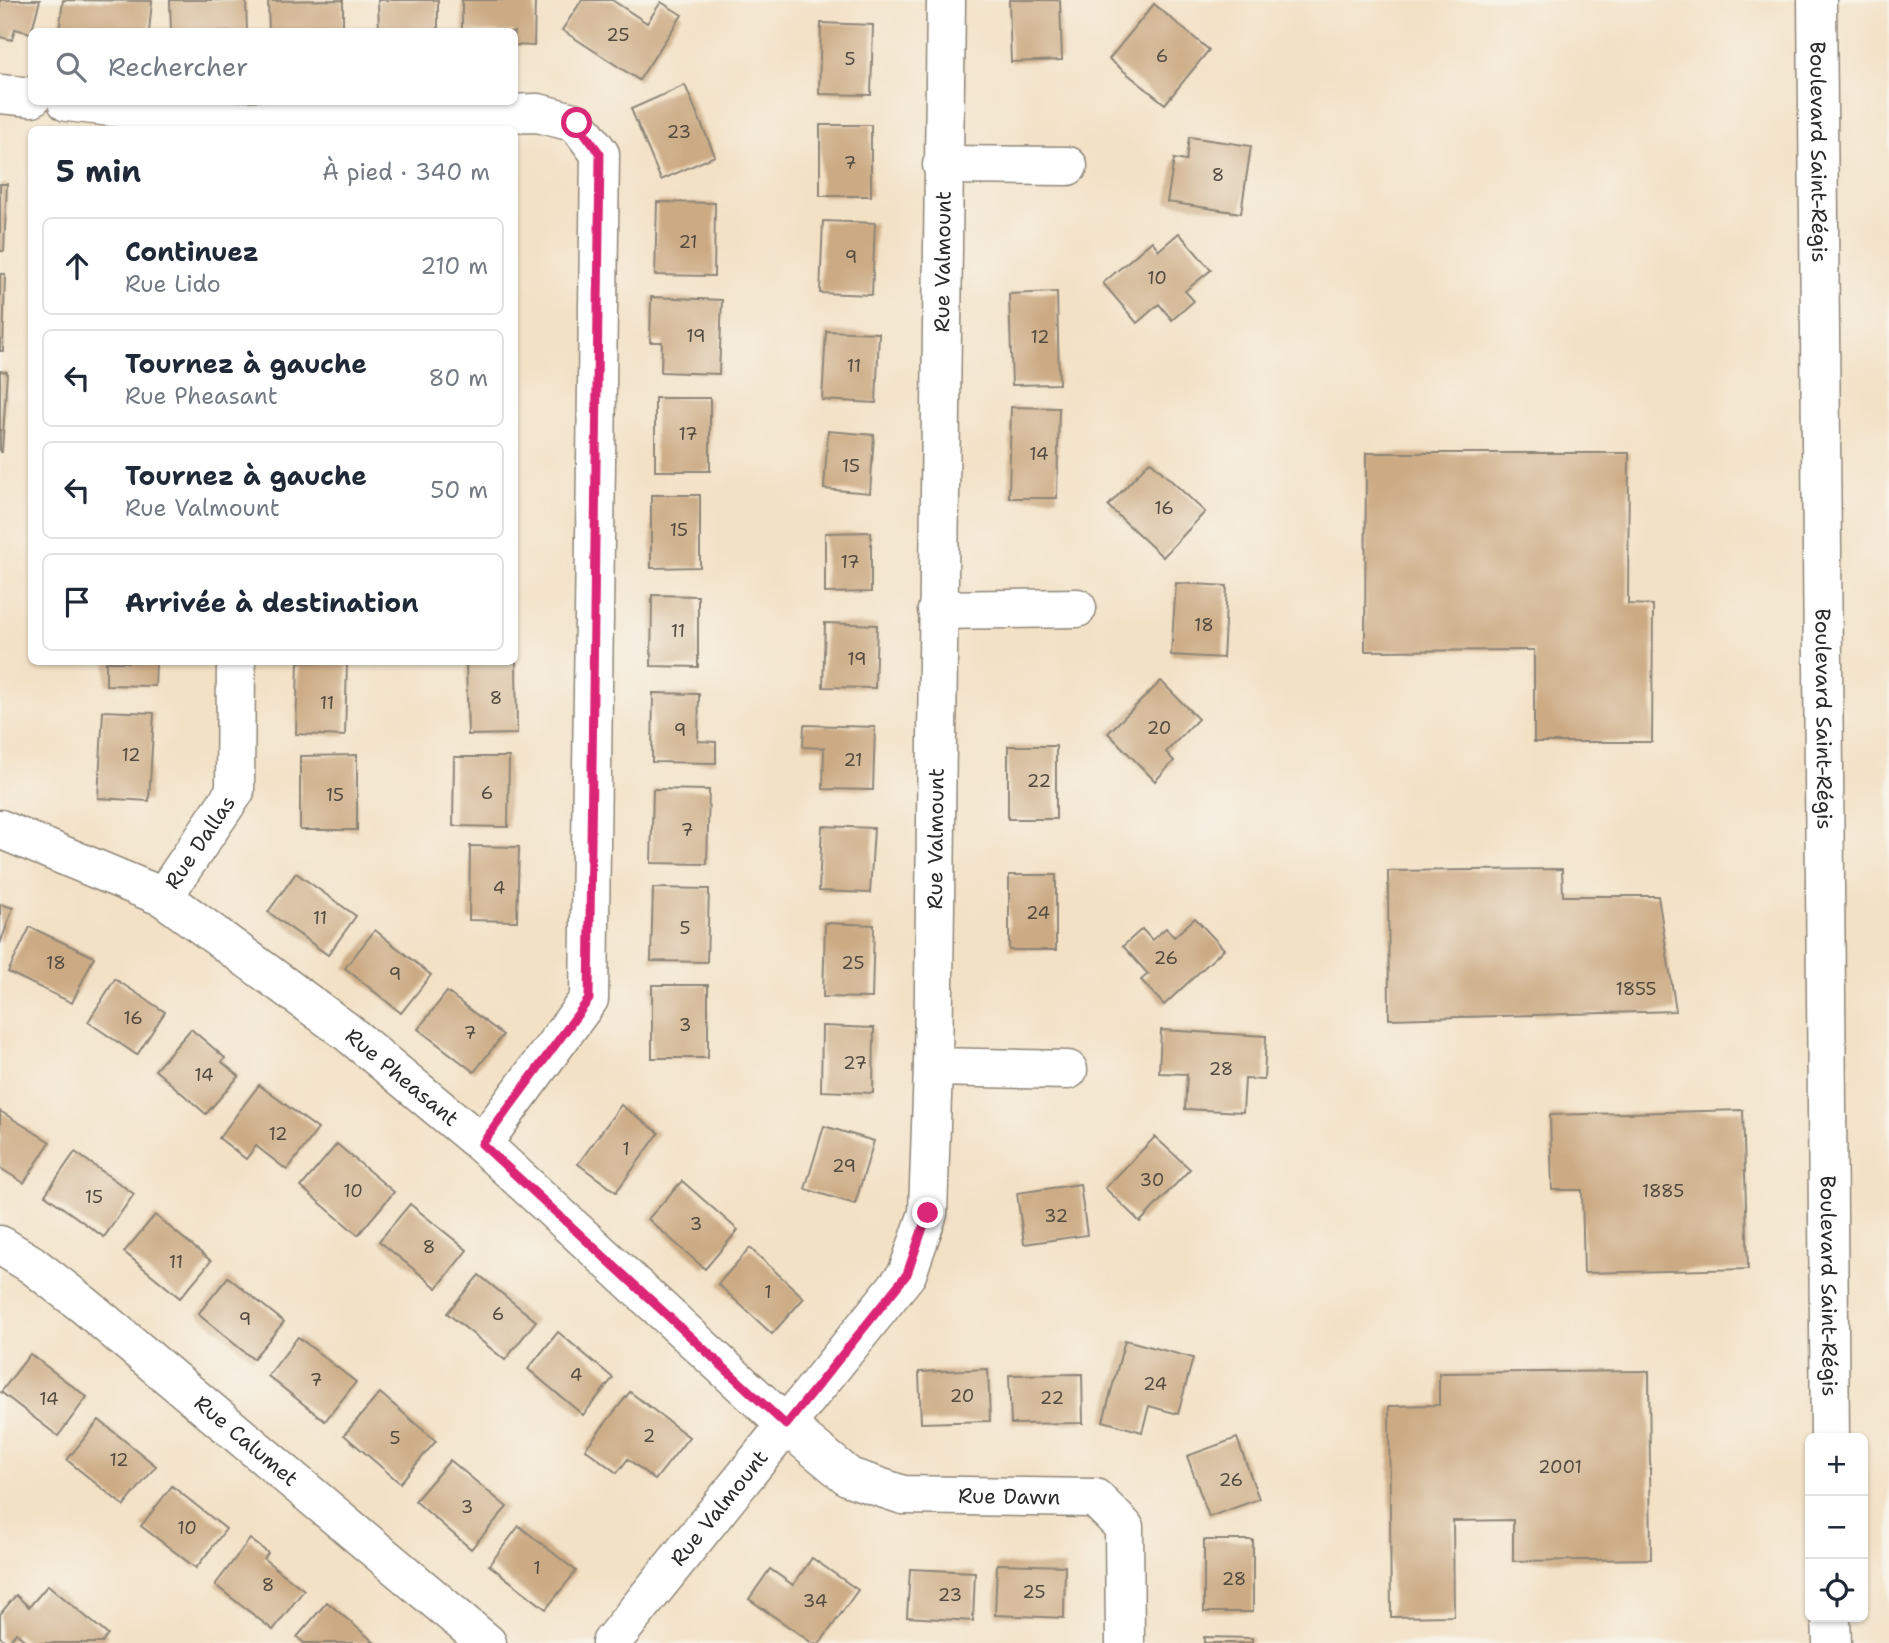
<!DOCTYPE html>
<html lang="fr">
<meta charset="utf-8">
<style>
body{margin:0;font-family:"Shantell Sans",sans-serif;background:#f6f6f7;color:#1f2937}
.controls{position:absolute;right:21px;bottom:21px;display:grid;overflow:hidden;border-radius:10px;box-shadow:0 2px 5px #0004}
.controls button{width:63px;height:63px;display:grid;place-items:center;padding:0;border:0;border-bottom:2px solid #e0e1e3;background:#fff;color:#1f2937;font:35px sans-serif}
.stop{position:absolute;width:21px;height:21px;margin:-16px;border:5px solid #db2777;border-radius:50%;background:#fff}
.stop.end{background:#db2777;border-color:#fff;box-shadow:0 2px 7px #0008}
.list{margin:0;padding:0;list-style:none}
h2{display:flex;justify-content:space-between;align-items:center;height:91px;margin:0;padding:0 28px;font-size:30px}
h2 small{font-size:23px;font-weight:400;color:#747a83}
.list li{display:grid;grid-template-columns:46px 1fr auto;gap:21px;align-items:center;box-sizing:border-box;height:98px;margin:0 14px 14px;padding:0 14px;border:2px solid #e0e1e3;border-radius:10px}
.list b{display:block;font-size:26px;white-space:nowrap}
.list p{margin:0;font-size:23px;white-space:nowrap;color:#747a83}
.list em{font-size:23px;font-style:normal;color:#747a83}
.icon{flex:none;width:38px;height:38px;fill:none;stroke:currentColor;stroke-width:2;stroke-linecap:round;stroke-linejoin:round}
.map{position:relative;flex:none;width:1889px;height:1643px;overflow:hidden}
.search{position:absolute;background:#fff;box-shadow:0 2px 5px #0004;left:28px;top:28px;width:490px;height:77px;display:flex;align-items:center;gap:18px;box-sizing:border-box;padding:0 24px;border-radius:10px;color:#747a83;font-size:26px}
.panel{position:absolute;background:#fff;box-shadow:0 2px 5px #0004;left:28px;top:126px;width:490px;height:539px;border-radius:10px}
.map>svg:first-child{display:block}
.building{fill:#ccab84}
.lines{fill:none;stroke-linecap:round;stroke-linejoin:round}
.street-casing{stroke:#8f8678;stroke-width:41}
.street{stroke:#fff;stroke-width:38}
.route{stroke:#db2777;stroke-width:9}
.labels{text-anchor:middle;stroke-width:5;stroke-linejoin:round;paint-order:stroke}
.number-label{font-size:18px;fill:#534b41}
.street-label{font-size:21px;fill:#2b2b2b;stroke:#f7f3e8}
</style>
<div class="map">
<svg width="1889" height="1643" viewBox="0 0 1889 1643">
<rect width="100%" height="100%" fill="#f7f3e8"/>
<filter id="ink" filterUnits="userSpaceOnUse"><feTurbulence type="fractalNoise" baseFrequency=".0143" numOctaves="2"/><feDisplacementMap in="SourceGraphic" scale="14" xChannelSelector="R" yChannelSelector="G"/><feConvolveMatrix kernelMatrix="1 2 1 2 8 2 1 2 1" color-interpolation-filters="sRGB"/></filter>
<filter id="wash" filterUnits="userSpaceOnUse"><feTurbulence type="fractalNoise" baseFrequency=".00686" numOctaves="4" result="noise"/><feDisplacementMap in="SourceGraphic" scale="28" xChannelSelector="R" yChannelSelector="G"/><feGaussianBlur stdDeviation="1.57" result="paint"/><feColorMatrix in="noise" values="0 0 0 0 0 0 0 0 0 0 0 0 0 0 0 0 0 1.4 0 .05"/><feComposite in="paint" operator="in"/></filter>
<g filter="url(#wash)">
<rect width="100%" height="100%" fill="#f3e1c6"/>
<g id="blocks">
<g class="building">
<polygon points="0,0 40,0 31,33 15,29 12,40 0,37"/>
<polygon points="63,0 152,1 149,32 59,32"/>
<polygon points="170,0 246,0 247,32 171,32"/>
<polygon points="343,0 343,32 269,32 268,1"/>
<polygon points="378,0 438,0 438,32 379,32"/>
<polygon points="462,0 535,0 534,46 514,45 514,32 462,32"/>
<polygon points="582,0 612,0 647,23 661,2 682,15 639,80 562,30"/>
<polygon points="1009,0 1060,0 1062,60 1011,62"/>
<polygon points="1154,4 1209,50 1165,104 1109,59"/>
<polygon points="821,23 873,25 871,95 819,94"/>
<polygon points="685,85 715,156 661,180 631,109"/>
<rect x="820" y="125" width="51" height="71"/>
<polygon points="1189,137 1251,146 1241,213 1167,202 1174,159 1186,161"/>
<polygon points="0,184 7,184 4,251 0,251"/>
<polygon points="657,202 715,203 714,276 655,275"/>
<polygon points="823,221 875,223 872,295 820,293"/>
<polygon points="1179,233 1211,270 1185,291 1194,301 1172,320 1159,304 1137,323 1103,283 1152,241 1159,250"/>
<polygon points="0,274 5,274 3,351 0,351"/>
<polygon points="1057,292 1059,384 1012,385 1009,294"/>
<polygon points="651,297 722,300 719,374 661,372 662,342 650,342"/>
<polygon points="826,331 879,333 876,403 822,400"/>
<polygon points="0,371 7,372 2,452 0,452"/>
<rect x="655" y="398" width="55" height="73"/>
<polygon points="1011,407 1059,408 1057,498 1009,498"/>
<polygon points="828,431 874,435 870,493 824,489"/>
<polygon points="1366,453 1629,453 1628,604 1653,605 1652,742 1534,742 1534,650 1365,651"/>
<polygon points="1150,461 1205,512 1163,557 1108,506"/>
<polygon points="651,495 700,495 700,567 651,568"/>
<polygon points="871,532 871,592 825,593 825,533"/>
<polygon points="1176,583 1227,586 1223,658 1171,655"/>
<polygon points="652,595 698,596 698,667 651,666"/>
<polygon points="825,623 877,625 875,688 823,687"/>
<polygon points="106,662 156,662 155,686 106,685"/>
<polygon points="298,662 347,663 345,736 296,734"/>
<polygon points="466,662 516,662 517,734 468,735"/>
<polygon points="1161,681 1198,719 1166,752 1174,761 1155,781 1108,733"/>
<polygon points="653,693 699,694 698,741 716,742 716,763 652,762"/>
<polygon points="103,711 154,713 149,801 98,798"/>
<polygon points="804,725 875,727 873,790 823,789 824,748 803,747"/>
<rect x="1008" y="746" width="48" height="73"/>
<polygon points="357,755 357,830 300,830 300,756"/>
<polygon points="454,757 509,757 508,827 453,826"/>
<polygon points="653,789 709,790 707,864 651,863"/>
<polygon points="822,826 874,828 870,893 819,891"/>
<polygon points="470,846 519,847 517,921 469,920"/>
<polygon points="1562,869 1563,896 1658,896 1676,1011 1389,1019 1388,871"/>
<polygon points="296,873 356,916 328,955 268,912"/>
<rect x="1009" y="875" width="47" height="75"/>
<polygon points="653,888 709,889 707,962 651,961"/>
<polygon points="0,904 13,908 0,944"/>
<polygon points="1195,918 1224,949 1164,1005 1141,980 1148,974 1123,946 1142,929 1152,940 1166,928 1174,937"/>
<polygon points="825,923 874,925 872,998 823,997"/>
<polygon points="30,927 94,957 72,1003 8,972"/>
<polygon points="375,930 431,975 401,1013 345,968"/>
<polygon points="115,979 165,1012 137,1055 88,1022"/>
<rect x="652" y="985" width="56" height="73"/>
<polygon points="447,992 503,1035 474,1072 418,1029"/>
<polygon points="822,1026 874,1028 873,1093 821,1091"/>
<polygon points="191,1029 225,1058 222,1062 239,1076 206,1114 155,1070"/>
<polygon points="1161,1030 1266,1036 1264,1080 1245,1079 1243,1112 1185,1109 1187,1074 1159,1073"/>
<polygon points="259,1085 318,1129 287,1170 256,1146 246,1159 219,1138"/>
<polygon points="621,1105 659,1133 616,1192 578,1164"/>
<polygon points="1743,1110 1748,1269 1584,1273 1582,1190 1552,1190 1550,1115"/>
<polygon points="0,1111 50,1142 24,1183 0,1168"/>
<polygon points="824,1126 874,1141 855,1204 805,1189"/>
<polygon points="1155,1137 1190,1169 1140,1222 1105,1188"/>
<polygon points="337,1144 394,1192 358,1235 301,1187"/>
<polygon points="75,1152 134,1194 104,1237 45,1195"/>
<polygon points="682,1181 738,1230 705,1269 648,1219"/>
<polygon points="1080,1184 1087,1235 1024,1244 1017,1193"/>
<polygon points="410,1204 467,1250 437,1288 379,1241"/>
<polygon points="155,1215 211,1261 180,1298 124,1252"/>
<polygon points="750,1248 804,1298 772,1334 718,1284"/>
<polygon points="479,1275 536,1321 505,1360 447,1313"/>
<polygon points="228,1277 284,1322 253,1359 198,1314"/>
<polygon points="558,1332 613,1378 583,1415 528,1369"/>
<polygon points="298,1337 356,1382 325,1421 268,1376"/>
<polygon points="1125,1340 1193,1358 1178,1414 1149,1406 1142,1432 1103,1421"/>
<polygon points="30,1354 87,1397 58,1436 1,1392"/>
<polygon points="988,1369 990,1421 921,1423 919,1372"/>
<polygon points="1649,1371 1651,1559 1513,1561 1513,1520 1453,1521 1454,1616 1391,1617 1389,1406 1439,1405 1439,1373"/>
<polygon points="1082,1374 1083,1423 1011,1424 1009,1375"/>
<polygon points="630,1392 689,1437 655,1480 628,1459 617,1473 585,1449"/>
<polygon points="380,1393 436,1441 400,1483 344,1435"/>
<polygon points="99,1420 156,1466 124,1506 67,1460"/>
<polygon points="1237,1438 1259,1499 1209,1517 1187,1456"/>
<polygon points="450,1460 507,1507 471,1549 415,1501"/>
<polygon points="172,1486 226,1529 196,1568 141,1526"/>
<polygon points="519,1526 576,1571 546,1609 489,1565"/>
<polygon points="250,1539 268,1553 264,1559 304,1590 273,1630 215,1585"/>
<rect x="1204" y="1540" width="49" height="72"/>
<polygon points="812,1558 858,1590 820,1643 812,1643 749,1599 770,1569 793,1585"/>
<polygon points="997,1564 1065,1566 1064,1618 995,1615"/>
<polygon points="910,1569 975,1572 973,1621 907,1617"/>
<polygon points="48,1585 108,1635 102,1643 28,1643 16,1633 8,1643 0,1637 0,1614 16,1595 29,1607"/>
<polygon points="327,1602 375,1643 304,1643 297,1637"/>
<polygon points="1204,1637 1252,1638 1252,1643 1204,1643"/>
</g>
</g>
</g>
<g filter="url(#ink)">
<use href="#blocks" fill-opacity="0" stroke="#8f8678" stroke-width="2"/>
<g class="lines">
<defs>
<g id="street">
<path id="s1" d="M1817 0 1830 1438"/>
<polyline points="0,94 32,97"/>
<polyline points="67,102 238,121 538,113 577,123 600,154 589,999 482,1144"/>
<polyline points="942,165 1068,166"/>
<polyline points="937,610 1077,608"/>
<path id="s2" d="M0 829 163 897 346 1031 482 1144 786 1425 849 1477 903 1495 1095 1498 1124 1527 1125 1643"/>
<path id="s3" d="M163 897 235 791 236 662"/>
<polyline points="933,1067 1068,1070"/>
<path id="s4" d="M0 1245 31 1264 84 1305 487 1643"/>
<polyline points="1831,1617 1832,1643"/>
<path id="s5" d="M611 1643 907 1274 928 1213 933 1067 946 0"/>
</g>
</defs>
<use href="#street" class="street-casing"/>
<use href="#street" class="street"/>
</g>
</g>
<g class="lines" filter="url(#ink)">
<polyline class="route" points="577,123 600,154 589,999 482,1144 786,1425 907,1274 928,1213"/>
</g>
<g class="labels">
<g class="number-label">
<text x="618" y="41">25</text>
<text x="1162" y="62">6</text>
<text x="850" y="65">5</text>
<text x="679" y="138">23</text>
<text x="850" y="169">7</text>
<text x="1218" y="181">8</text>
<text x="688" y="248">21</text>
<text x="851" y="263">9</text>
<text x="1157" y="284">10</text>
<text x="696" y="342">19</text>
<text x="1040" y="343">12</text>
<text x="854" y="372">11</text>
<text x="688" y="440">17</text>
<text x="1039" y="460">14</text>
<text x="851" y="472">15</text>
<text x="1164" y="514">16</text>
<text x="679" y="536">15</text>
<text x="850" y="568">17</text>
<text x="1204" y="631">18</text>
<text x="678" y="637">11</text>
<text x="857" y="665">19</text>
<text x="496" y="704">8</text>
<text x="327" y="709">11</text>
<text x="1159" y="734">20</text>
<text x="680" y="736">9</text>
<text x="131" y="761">12</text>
<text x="853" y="766">21</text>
<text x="1039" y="787">22</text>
<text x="487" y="799">6</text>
<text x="335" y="801">15</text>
<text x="687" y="836">7</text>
<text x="499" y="894">4</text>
<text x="1038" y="919">24</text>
<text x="320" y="924">11</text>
<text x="685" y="934">5</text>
<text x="1166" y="964">26</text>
<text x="56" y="969">18</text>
<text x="853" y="969">25</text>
<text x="395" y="980">9</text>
<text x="1636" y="995">1855</text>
<text x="133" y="1024">16</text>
<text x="685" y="1031">3</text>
<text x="470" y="1039">7</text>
<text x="855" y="1069">27</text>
<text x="1221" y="1075">28</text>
<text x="204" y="1081">14</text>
<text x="278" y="1140">12</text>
<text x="626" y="1155">1</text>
<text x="844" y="1172">29</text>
<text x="1152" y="1186">30</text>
<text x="353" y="1197">10</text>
<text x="1663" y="1197">1885</text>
<text x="94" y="1203">15</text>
<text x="1056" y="1222">32</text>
<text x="696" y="1230">3</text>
<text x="429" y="1253">8</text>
<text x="176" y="1268">11</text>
<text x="768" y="1298">1</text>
<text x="498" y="1320">6</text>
<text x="245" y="1325">9</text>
<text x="576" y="1381">4</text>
<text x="316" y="1386">7</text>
<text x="1155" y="1390">24</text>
<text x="962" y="1402">20</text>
<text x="1052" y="1404">22</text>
<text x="49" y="1405">14</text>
<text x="649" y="1442">2</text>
<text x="395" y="1444">5</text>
<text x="119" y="1466">12</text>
<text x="1560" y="1473">2001</text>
<text x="1231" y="1486">26</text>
<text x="467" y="1513">3</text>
<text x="187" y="1534">10</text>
<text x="537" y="1574">1</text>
<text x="1234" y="1585">28</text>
<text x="268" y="1591">8</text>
<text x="1034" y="1598">25</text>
<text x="950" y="1601">23</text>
<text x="815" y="1607">34</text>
</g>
<g class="street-label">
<text dy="7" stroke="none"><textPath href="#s1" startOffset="152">Boulevard Saint-Régis</textPath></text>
<text dy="7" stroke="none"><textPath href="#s5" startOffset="1489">Rue Valmount</textPath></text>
<text dy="7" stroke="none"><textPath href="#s1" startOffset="719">Boulevard Saint-Régis</textPath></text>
<text dy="7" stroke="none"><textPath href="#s5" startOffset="912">Rue Valmount</textPath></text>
<text dy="7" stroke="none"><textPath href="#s3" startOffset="66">Rue Dallas</textPath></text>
<text dy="7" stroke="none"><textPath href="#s2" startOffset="476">Rue Pheasant</textPath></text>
<text dy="7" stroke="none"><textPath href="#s1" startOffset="1286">Boulevard Saint-Régis</textPath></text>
<text dy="7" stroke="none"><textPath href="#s4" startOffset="315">Rue Calumet</textPath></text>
<text dy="7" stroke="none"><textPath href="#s2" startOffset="1239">Rue Dawn</textPath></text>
<text dy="7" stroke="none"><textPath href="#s5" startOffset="173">Rue Valmount</textPath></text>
</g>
</g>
</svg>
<div class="controls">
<button>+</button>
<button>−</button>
<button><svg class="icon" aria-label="locate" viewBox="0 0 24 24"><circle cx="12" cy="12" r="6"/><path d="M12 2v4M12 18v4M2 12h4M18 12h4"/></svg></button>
</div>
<div class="stop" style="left:577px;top:123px"></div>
<div class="stop end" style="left:928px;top:1213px"></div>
<div class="search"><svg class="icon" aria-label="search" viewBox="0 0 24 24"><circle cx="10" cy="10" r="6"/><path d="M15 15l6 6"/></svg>Rechercher</div>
<section class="panel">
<h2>5 min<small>À pied · 340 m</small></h2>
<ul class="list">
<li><svg class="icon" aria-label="ahead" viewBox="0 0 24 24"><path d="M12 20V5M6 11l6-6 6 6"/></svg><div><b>Continuez</b><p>Rue Lido</p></div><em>210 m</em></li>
<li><svg class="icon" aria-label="left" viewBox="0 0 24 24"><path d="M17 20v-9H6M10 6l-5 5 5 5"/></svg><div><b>Tournez à gauche</b><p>Rue Pheasant</p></div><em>80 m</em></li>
<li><svg class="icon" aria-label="left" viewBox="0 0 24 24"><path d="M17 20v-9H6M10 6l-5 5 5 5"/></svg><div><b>Tournez à gauche</b><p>Rue Valmount</p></div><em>50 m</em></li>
<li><svg class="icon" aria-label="arrive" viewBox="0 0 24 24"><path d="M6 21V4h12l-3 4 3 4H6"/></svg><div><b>Arrivée à destination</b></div></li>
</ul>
</section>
</div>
